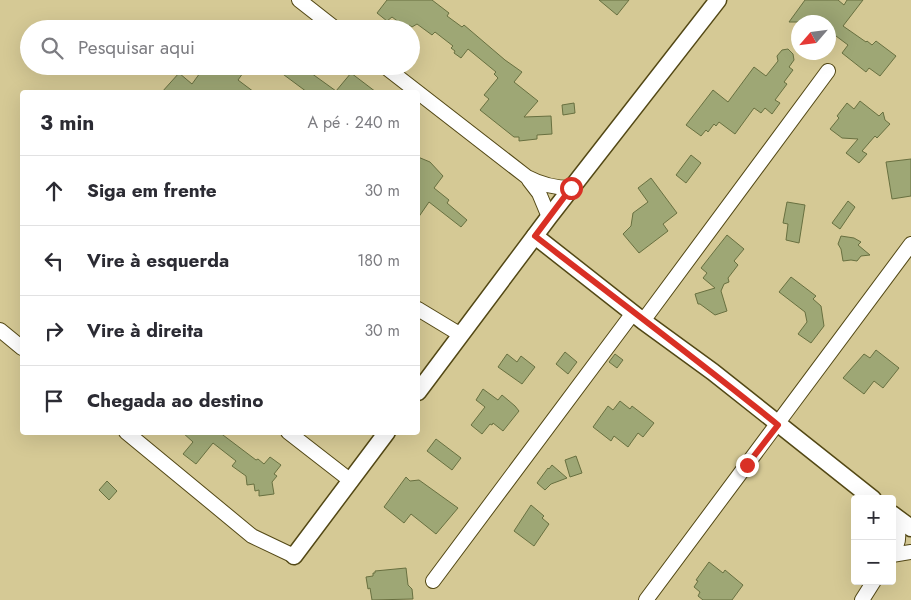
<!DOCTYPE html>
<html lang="pt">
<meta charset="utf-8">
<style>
body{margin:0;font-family:Jost,sans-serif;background:#f2f2f3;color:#2b2b33}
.controls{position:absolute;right:15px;bottom:15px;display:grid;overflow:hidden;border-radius:5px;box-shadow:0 5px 20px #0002}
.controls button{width:45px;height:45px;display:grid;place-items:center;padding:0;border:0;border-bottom:1px solid #e1e1e2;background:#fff;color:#2b2b33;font:25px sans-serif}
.compass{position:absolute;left:791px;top:15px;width:45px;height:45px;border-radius:50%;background:#fff;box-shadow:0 5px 20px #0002;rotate:242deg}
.stop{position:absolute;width:15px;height:15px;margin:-11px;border:4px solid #d93025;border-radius:50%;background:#fff}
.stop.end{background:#d93025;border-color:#fff;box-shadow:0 1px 5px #0008}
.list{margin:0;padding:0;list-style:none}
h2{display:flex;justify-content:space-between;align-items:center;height:65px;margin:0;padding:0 20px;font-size:21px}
h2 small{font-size:16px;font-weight:400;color:#7c7c81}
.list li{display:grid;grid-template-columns:32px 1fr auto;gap:15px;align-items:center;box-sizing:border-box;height:70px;padding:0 20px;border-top:1px solid #e1e1e2}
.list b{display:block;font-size:19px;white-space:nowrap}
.list em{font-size:16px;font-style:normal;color:#7c7c81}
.icon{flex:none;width:28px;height:28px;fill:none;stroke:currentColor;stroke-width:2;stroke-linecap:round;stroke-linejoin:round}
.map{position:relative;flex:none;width:911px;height:600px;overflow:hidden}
.search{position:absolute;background:#fff;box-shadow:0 5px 20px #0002;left:20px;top:20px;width:400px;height:55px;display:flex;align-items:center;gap:12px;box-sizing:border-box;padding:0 18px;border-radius:28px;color:#7c7c81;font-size:19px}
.panel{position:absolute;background:#fff;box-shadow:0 5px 20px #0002;left:20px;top:90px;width:400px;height:345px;border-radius:5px}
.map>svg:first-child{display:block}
.building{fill:#9ea775;stroke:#687040}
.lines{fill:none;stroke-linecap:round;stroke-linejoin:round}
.minor-casing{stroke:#534815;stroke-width:16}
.tertiary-casing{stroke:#534815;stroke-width:19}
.minor{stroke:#fff;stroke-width:14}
.tertiary{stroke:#fff;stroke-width:16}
.route{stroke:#d93025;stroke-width:6}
</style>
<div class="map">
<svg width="911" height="600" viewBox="0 0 911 600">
<rect width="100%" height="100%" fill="#d5c995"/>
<g class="building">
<polygon points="387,0 432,0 449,13 447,16 462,27 464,25 505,60 522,72 514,82 538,101 524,117 551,116 552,134 537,135 537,139 519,141 519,137 514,137 480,110 489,99 484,95 498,78 494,74 496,72 468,49 461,58 454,53 455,51 451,48 453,46 435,32 432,35 417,24 412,27 409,25 407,28 392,17 387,21 377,13"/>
<polygon points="599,0 629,0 617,15"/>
<polygon points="805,0 838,0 844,5 847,0 863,0 843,26 866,42 867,41 872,45 876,41 896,56 880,76 869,68 866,72 842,53 848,45 828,30 828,22 789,22"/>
<polygon points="788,49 793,54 794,60 789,67 793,70 784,82 787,84 775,100 780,103 772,114 765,108 761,113 754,108 735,134 719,122 716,126 714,124 708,132 706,130 701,136 686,125 713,90 728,102 754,67 766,76 778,61 777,56 782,50"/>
<polygon points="205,66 248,66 238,80 254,92 162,92 179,73 192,84"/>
<polygon points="272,66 316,66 311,73 336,91 351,73 376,92 307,92"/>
<polygon points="860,101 879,116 883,112 885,120 890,124 877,138 875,136 862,151 867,154 859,163 846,153 858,139 842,138 830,129 839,118 837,116 847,103 854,109"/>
<polygon points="574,103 575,113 563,115 562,105"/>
<polygon points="691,155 701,163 686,183 676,175"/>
<polygon points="418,157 430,162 443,176 434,188 449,200 447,203 467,220 461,227 429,202 418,218"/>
<polygon points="911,159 911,196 892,199 886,162"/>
<polygon points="651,178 677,213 663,224 668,231 639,253 623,234 631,226 633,213 648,202 638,188"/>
<polygon points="848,201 855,207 840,229 832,223"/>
<polygon points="787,202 805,205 799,243 786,240 788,224 783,223"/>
<polygon points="727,235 744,249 734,261 738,265 728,278 729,282 724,284 721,291 727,311 715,315 700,304 698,304 695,294 715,288 703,278 707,273 701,268"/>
<polygon points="841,236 854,238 861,242 858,245 870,255 861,256 857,261 851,260 843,261 841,249 838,244"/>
<polygon points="791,277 816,296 813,299 821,306 824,326 811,343 798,334 807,322 805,312 779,292"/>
<polygon points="876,350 899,368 883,388 874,381 864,394 843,378 864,354 870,358"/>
<polygon points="565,352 577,362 568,374 556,364"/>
<polygon points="507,354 517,362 521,356 535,367 522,384 498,367"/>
<polygon points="615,354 623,360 617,368 609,362"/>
<polygon points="483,389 498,400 502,395 515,406 519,411 503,431 493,423 492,425 490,424 482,434 471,425 485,407 476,400"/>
<polygon points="620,401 630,409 632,406 654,423 643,437 638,433 628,447 614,436 611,441 593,427 608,406 613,410"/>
<polygon points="182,432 219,432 256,460 258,459 264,464 270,457 281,465 274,474 277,476 272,482 274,494 259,496 259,490 255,491 254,484 247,485 246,476 232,466 236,461 213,443 196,464 183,454 193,442"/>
<polygon points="436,439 461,458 452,470 427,451"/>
<polygon points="576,456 582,473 570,477 565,460"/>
<polygon points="552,465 567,478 551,484 545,490 537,483 548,468 549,469"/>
<polygon points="406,477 410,481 419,480 458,508 436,534 411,514 404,523 384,507"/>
<polygon points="107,481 117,491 109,500 99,490"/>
<polygon points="531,505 544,516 542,518 549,524 534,546 514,531"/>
<polygon points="709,562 723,573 725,570 743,585 732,600 703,600 698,596 700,592 694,587 698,581 696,580"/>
<polygon points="406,568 408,585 412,589 413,599 372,600 370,588 368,589 366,577 373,576 373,573 375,573 375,571"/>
</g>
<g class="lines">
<defs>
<g id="minor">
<polyline points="299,0 336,29"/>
<path d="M384 66 527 177C542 185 555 188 571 188"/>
<polyline points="529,180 539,193 549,217"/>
<polyline points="418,309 461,335"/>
<polyline points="643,321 828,71"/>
<polyline points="0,330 22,348"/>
<polyline points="126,432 252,536 294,556"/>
<polyline points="288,432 351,481"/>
<path d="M892 552C902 541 898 529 894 516"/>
<polyline points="892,555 911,552"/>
<polyline points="433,581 633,313"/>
<polyline points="646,600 911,244"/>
<polyline points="862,600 874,581"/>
</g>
<g id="tertiary">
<polyline points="535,236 643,321 713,372 873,499"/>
<polyline points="418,392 549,217 718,0"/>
<polyline points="892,514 911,528"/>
<polyline points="294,556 387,432"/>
</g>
</defs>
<use href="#minor" class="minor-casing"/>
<use href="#tertiary" class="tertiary-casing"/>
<use href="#minor" class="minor"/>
<use href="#tertiary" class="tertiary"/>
</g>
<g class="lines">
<path class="route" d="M571 188 535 236C616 299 698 360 778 425L747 465"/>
</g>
</svg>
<div class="controls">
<button>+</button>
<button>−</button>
</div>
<svg class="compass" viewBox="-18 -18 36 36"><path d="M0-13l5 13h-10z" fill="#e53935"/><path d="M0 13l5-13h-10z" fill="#7c7c81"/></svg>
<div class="stop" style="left:571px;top:188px"></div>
<div class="stop end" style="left:747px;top:465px"></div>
<div class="search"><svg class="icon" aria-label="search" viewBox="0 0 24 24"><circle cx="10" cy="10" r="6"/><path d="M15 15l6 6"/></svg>Pesquisar aqui</div>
<section class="panel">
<h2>3 min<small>A pé · 240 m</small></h2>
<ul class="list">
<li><svg class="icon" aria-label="ahead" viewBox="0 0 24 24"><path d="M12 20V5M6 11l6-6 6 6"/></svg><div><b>Siga em frente</b></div><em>30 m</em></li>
<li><svg class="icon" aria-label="left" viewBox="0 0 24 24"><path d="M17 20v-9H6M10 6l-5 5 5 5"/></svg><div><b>Vire à esquerda</b></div><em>180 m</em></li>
<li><svg class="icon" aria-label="right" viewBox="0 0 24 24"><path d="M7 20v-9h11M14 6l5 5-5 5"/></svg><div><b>Vire à direita</b></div><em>30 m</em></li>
<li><svg class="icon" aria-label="arrive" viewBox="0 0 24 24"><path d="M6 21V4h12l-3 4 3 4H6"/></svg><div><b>Chegada ao destino</b></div></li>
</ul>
</section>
</div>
